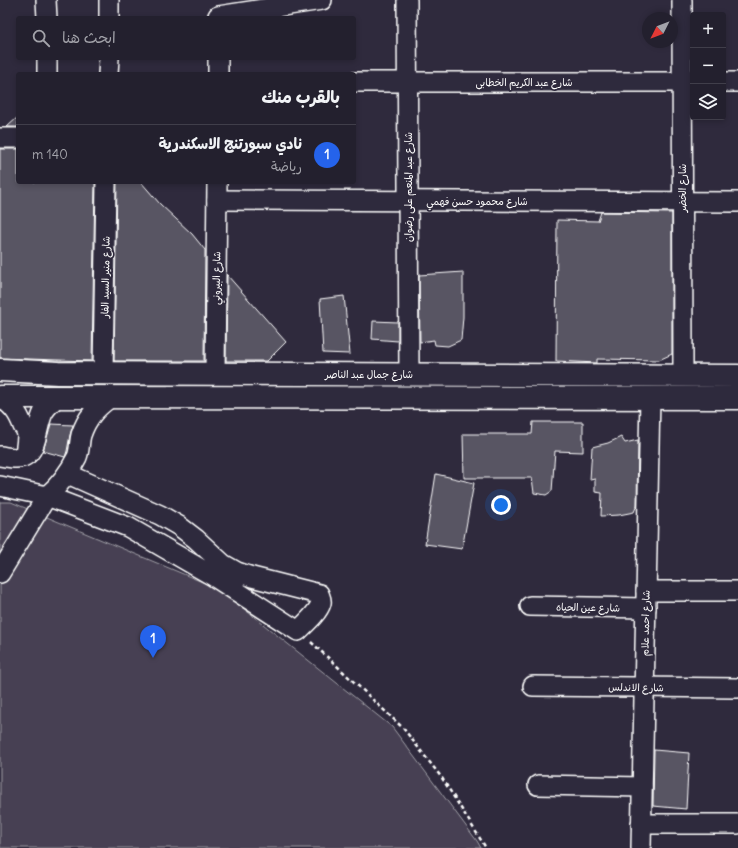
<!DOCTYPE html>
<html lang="ar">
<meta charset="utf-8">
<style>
body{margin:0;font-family:Delius,"Playpen Sans Arabic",sans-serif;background:#2f2d3a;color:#f1f3f6;direction:rtl}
.controls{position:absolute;right:12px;top:12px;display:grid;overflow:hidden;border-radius:4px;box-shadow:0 2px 6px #0003}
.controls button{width:36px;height:36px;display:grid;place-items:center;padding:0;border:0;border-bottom:1px solid #403e4a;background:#23202e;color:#f1f3f6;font:20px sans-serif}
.compass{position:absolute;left:642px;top:12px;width:36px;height:36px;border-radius:50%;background:#23202e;box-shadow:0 2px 6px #0003;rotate:228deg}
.you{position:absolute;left:501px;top:505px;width:14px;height:14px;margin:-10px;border:3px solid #fff;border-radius:50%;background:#1a73e8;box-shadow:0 0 0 6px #1a73e833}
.badge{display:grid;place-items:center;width:26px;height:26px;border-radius:50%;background:#2563eb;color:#fff;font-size:13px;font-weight:700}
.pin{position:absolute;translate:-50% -33px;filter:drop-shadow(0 1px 2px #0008)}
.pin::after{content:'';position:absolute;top:21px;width:14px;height:12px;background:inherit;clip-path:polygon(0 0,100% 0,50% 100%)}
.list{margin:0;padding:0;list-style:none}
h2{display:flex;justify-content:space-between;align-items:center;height:52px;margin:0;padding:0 16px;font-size:17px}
h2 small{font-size:13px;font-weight:400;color:#a3a3aa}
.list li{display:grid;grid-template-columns:26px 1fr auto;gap:12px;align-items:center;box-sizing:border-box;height:60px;padding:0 16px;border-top:1px solid #403e4a}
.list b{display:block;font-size:15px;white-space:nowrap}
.list p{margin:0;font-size:13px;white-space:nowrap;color:#a3a3aa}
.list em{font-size:13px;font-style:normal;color:#a3a3aa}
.icon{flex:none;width:22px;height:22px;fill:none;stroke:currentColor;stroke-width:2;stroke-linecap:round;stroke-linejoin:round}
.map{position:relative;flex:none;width:738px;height:848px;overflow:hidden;direction:ltr}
.search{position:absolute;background:#23202e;box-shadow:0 2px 6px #0003;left:16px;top:16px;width:340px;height:44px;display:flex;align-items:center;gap:10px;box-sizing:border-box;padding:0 14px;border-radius:4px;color:#a3a3aa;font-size:15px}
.panel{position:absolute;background:#23202e;box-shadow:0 2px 6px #0003;left:16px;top:72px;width:340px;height:112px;border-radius:4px;direction:rtl}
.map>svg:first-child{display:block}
.green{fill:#464152;stroke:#a2a0a8}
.building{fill:#595564;stroke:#fff}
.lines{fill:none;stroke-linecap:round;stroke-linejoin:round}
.minor-casing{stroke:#fff;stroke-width:22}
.major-casing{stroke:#fff;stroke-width:25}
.path{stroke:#fff;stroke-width:2.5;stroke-dasharray:4 3;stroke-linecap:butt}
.minor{stroke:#2f2a3d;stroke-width:19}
.major{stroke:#2f2a3d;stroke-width:22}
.labels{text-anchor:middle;stroke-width:3.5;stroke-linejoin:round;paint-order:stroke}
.street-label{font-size:10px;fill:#fff;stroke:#2f2a3d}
</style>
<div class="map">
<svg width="738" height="848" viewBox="0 0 738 848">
<rect width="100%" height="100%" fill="#2f2a3d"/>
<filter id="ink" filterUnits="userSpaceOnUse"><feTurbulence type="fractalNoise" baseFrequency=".025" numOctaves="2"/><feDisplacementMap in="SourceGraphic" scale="8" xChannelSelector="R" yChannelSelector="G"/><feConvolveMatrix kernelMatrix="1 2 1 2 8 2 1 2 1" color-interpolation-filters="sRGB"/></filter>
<g filter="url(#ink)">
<polygon class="green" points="0,502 11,502 219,589 392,727 477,841 481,848 0,848"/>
<g class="building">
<polygon points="18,117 18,127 7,127"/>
<polygon points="0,149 18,149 18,182 95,182 92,361 58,360 0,358"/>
<polygon points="117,182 141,182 160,204 192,234 205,250 204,361 114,361"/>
<polygon points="601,212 672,213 672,354 659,360 597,359 597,363 556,361 557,220 598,221"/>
<polygon points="463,272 463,317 461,340 448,346 435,345 434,340 420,342 419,275"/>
<polygon points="227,275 286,342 267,361 226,361"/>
<polygon points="344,296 350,354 323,353 320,299"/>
<polygon points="373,321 398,322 398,341 372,339"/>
<polygon points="533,422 583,422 583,452 555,451 552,491 546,495 534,493 532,478 464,478 463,434 532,434"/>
<polygon points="51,424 73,425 70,435 67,451 65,457 43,451"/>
<polygon points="621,437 625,443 638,440 637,505 634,512 619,515 601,516 602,493 595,492 595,479 590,480 592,447 608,443"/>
<polygon points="436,474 474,483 462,549 425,544"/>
<polygon points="654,750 689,753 686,809 653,806"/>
</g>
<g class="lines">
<defs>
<g id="minor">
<polyline points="46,0 47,18"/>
<polyline points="407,0 409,374"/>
<polyline points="682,0 683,375"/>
<polyline points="218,16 322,0"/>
<polyline points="109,18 109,0"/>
<polyline points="47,58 47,74"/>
<polyline points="108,74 109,58"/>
<polyline points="218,74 218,58"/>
<polyline points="354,82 693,82"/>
<polyline points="723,82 738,82"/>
<polyline points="0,138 18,138"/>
<polyline points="217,200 738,202"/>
<polyline points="103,372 106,182"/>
<polyline points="215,373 217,182"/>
<path d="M0 397C12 405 18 412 23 426 25 428 26 431 27 434 27 441 26 447 25 453"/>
<path d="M0 456C8 457 18 460 25 456 37 450 37 425 43 413 46 407 52 402 57 397"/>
<path d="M0 486 47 496 128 527 213 576 298 631C305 624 318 613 321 603 322 600 320 597 319 594L252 577 237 572 223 564 196 539 179 526 160 515 68 474"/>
<path d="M0 573 47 496C61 484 69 473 77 457 80 450 79 442 81 435 87 417 96 408 111 397"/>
<polyline points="646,591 738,591"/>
<polyline points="530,606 646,608"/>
<polyline points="533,686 738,688"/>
<polyline points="538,785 642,787"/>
<polyline points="641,824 738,824"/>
<polyline points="641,848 650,397"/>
</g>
<g id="major">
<polyline points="0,370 58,373 738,376"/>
<polyline points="0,397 738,398"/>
</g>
</defs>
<use href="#minor" class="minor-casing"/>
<use href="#major" class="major-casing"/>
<polyline class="path" points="311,642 337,666 403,728 442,778 486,848"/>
<use href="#minor" class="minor"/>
<use href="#major" class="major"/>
</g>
</g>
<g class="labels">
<g class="street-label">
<text x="524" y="86">شارع عبد الكريم الخطابى</text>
<text transform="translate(408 187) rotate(-90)" y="4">شارع عبد المنعم على رضوان</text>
<text transform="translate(682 188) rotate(-90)" y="4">شارع الخضر</text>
<text x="477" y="205">شارع محمود حسن فهمي</text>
<text transform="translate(105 277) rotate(-89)" y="4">شارع منير السيد الفار</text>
<text transform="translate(216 278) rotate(-89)" y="4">شارع البيروني</text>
<text x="369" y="378">شارع جمال عبد الناصر</text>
<text transform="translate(588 607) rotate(1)" y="4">شارع عين الحياه</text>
<text transform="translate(645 623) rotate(-89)" y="4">شارع احمد علام</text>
<text transform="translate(636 687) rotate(1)" y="4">شارع الاندلس</text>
</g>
</g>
</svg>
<div class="controls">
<button>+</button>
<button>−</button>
<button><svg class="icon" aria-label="layers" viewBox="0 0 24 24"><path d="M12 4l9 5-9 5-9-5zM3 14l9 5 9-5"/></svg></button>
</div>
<svg class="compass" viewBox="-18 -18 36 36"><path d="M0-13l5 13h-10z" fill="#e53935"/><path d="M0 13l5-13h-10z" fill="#a3a3aa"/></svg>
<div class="you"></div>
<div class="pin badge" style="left:153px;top:658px">1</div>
<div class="search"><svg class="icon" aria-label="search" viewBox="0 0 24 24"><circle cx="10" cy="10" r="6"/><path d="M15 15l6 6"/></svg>ابحث هنا</div>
<section class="panel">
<h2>بالقرب منك<small></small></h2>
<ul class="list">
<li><span class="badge">1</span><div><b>نادي سبورتنج الاسكندرية</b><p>رياضة</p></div><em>140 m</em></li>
</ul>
</section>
</div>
